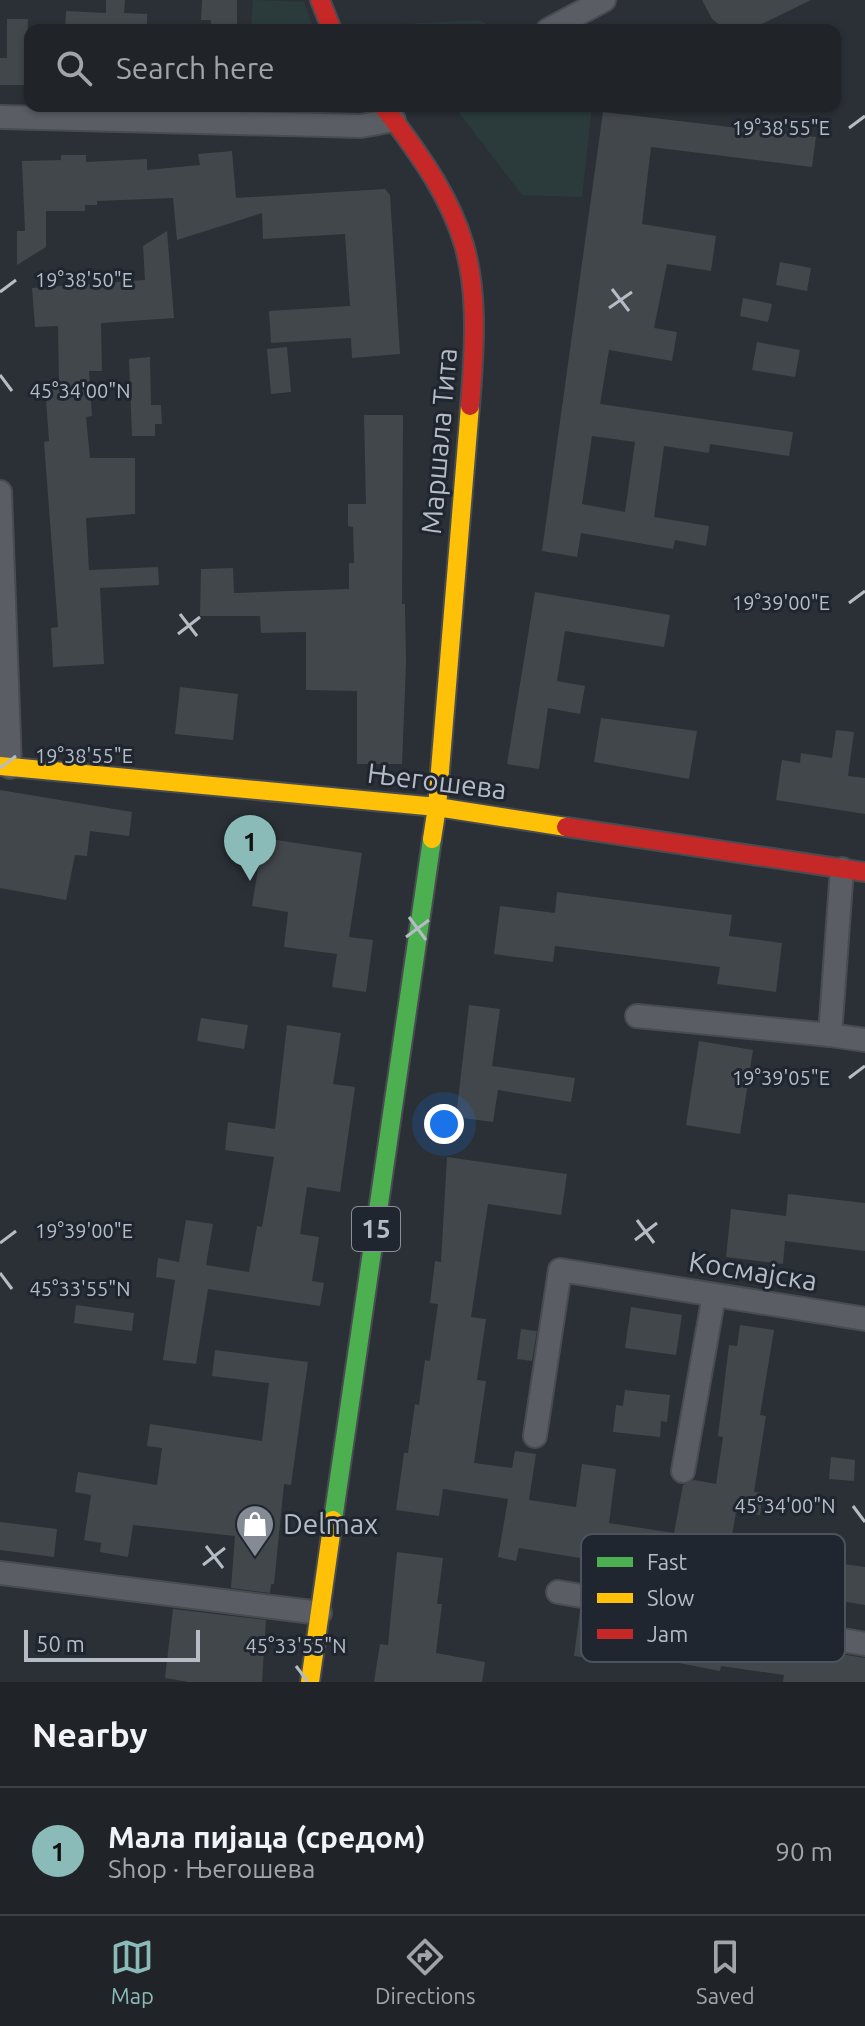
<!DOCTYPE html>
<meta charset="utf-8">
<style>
body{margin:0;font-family:Ubuntu,sans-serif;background:#2d3034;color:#f1f3f6}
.scale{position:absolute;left:24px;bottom:20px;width:176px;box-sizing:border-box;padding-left:8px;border:4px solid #b5bcc6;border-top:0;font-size:22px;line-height:28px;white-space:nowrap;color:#b5bcc6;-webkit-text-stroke:6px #1f262f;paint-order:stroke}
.you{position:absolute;left:444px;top:1124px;width:28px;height:28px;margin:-20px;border:6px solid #fff;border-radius:50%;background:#1a73e8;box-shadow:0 0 0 12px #1a73e833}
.badge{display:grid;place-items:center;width:52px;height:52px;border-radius:50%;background:#8bbbb9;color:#111;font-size:26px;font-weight:700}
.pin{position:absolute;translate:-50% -66px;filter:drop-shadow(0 2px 4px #0008)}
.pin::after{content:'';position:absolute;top:42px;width:28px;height:24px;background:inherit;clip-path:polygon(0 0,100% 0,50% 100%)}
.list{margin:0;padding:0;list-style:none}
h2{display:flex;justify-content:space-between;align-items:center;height:104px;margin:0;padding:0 32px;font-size:34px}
h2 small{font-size:26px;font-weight:400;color:#a2a4a8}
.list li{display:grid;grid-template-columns:52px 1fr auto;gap:24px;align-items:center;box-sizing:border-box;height:128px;padding:0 32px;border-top:2px solid #3d4145}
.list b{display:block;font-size:30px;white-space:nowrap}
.list p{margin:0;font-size:26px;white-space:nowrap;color:#a2a4a8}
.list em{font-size:26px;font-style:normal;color:#a2a4a8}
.icon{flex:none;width:44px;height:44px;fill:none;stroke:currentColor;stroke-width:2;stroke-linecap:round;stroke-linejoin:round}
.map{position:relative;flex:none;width:865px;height:1682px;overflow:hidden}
.search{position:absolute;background:#202428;box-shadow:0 2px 6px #0004;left:24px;right:24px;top:24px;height:88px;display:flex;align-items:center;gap:20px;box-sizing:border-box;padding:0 28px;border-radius:16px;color:#a2a4a8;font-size:30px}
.sheet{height:232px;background:#202428}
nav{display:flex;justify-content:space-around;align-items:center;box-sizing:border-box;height:112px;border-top:2px solid #3d4145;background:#202428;font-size:22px;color:#a2a4a8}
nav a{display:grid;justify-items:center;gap:4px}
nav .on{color:#8bbbb9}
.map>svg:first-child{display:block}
.green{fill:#2b3b3c}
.building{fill:#42474c;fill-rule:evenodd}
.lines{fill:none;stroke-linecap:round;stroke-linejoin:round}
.street-casing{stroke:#484c51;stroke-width:26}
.fast-casing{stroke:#484c51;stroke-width:22}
.slow-casing{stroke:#484c51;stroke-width:22}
.jam-casing{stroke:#484c51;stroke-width:22}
.street{stroke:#5a5e64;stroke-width:22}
.fast{stroke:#4caf50;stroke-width:18}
.slow{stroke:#ffc107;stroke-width:18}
.jam{stroke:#c62828;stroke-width:18}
.ticks{fill:none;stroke:#b5bcc6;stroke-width:3}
.labels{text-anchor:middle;stroke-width:6;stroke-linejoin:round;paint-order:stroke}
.shield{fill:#1f262f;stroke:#888f99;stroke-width:2}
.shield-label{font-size:26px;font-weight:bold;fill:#b5bcc6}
.street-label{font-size:28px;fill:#b5bcc6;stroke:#1f262f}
.poi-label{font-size:28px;fill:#b5bcc6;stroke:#1f262f;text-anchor:start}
.key{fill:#1f262f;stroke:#4c535c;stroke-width:2}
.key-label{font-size:22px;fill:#b5bcc6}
.ticks-label{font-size:20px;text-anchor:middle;fill:#b5bcc6;stroke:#1f262f;stroke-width:6;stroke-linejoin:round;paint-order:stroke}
</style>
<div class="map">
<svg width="865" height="1682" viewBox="0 0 865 1682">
<rect width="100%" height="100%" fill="#2a3036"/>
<g class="green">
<polygon points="253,0 304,2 314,30 251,30"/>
<polygon points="480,20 497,30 405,30 402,24"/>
<polygon points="454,106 592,106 582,197 522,195"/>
</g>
<g class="building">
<polygon points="106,0 125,0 124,13 147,14 147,30 65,30 66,11 106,13"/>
<polygon points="202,0 237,0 237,30 211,30 211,20 201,20"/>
<polygon points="702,0 811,0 750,30 726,30 712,19"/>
<polygon points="7,19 28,19 26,85 0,85 0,58 7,58"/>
<path d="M603 112 816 137 812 167 651 147 642 224 716 236 711 271 667 264 654 328 677 332 672 361 609 350 600 404 793 432 789 456 710 444 709 453 664 446 654 517 709 526 706 546 675 540 673 549 581 533 577 557 542 551ZM592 436 635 442 625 512 582 504Z"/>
<polygon points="232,151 236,198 385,189 390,195 400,354 352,358 351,338 271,343 269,311 350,306 345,234 263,239 262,213 177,240 173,198 97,201 97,205 85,205 85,211 46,211 46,247 17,265 17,231 25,231 22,161 61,160 61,155 86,155 86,162 147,159 147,170 200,165 198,154"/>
<polygon points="167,231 174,318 101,323 102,371 89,371 92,416 86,417 90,458 135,458 135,514 86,518 89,570 158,567 159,585 100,588 104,664 53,667 51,628 58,627 44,442 49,441 45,385 59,384 58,326 35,327 32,288 145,280 143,246"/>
<polygon points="780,262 811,268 807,291 776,285"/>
<polygon points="743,298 772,304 768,322 740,316"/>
<polygon points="757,342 800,350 795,377 752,370"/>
<polygon points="287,347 291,392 271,394 267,349"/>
<polygon points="150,357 151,405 161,405 162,424 155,424 155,436 132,436 129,359"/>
<polygon points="364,415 403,415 402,604 405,604 406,664 402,764 357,764 357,691 306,690 306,632 261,633 260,616 200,616 201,569 233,568 234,593 349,589 349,563 354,563 353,527 348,526 348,504 366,504"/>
<polygon points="535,592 670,615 664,647 565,631 557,681 585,686 580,714 548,708 539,769 507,764"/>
<polygon points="180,687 238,694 233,740 175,734"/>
<polygon points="601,718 697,731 689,779 594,762"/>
<polygon points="836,730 854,732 848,776 865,778 865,814 776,800 782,760 800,763 801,753 832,758"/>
<polygon points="0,790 132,812 129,836 90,831 87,856 75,855 66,900 0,888"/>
<polygon points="263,838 362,853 349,937 373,940 366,992 332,987 337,954 284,947 288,912 252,906"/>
<polygon points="557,892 732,915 729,936 782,943 776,992 717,984 720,967 555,946 553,962 494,954 500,906 555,913"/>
<polygon points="469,1005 500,1009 492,1066 575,1078 571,1102 498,1090 493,1122 456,1117"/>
<polygon points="201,1018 248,1025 244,1049 197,1041"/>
<polygon points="287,1025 341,1033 333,1084 355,1087 340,1192 307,1187 300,1234 319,1237 312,1281 324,1283 320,1306 208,1289 196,1364 163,1360 175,1280 156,1277 158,1258 179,1262 186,1220 213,1224 206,1265 249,1272 257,1226 262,1227 274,1157 225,1150 228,1122 275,1129"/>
<polygon points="699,1041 753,1050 740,1134 686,1125"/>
<polygon points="447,1157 567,1174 561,1215 488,1204 471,1317 486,1319 477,1380 486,1381 474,1463 512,1468 515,1451 536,1454 529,1500 576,1507 582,1464 616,1469 609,1523 674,1533 683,1485 694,1480 716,1484 723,1437 718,1436 729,1345 737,1346 740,1325 774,1330 760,1415 766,1416 754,1492 763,1493 760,1515 736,1512 730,1548 865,1567 865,1605 519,1548 516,1561 498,1557 508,1499 443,1489 439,1516 396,1510 404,1453 408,1453 415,1404 419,1405 425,1360 430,1361 438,1304 430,1303 435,1261 441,1262"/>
<polygon points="788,1194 865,1203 865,1251 785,1241 783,1264 726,1257 731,1209 786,1216"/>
<polygon points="76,1305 134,1313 132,1331 74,1323"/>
<polygon points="631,1307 682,1315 676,1355 625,1348"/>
<polygon points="521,1329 537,1331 532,1361 517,1359"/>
<polygon points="215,1350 308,1362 291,1485 284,1484 274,1584 271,1584 270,1593 231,1588 235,1536 133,1525 128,1557 100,1552 101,1543 84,1540 91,1495 75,1492 78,1472 157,1485 162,1448 147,1446 150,1424 262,1441 269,1383 212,1376"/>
<polygon points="625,1390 670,1395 667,1422 661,1421 660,1437 613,1432 616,1405 623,1406"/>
<polygon points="831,1457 855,1460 854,1481 829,1479"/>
<polygon points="0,1522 57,1529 54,1557 0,1550"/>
<polygon points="397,1552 443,1558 437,1604 442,1604 436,1653 485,1662 482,1682 374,1682 380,1644 388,1645"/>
<polygon points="173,1609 266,1620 262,1682 189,1682 165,1678"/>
<polygon points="580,1610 865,1658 865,1682 783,1682 784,1675 721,1666 720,1671 679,1663 681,1653 612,1644 610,1661 574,1656"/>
</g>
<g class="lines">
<defs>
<g id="street">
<polyline points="548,30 604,0"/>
<polyline points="0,117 361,126 394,120"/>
<polyline points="0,492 10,767"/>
<polyline points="842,869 830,1035 865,1040"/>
<polyline points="637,1016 830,1035"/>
<polyline points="535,1436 560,1270 865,1319"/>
<polyline points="683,1471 714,1295"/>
<polyline points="0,1573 320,1613"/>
<polyline points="558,1592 865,1644"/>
</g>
<polyline id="fast" points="333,1520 432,839"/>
<g id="slow">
<polyline points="470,406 437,807 566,827"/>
<polyline points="0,766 437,807 432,839"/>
<polyline points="310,1682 333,1520"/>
</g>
<g id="jam">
<polyline points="320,0 332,30"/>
<path d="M383 106C471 221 482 261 470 406"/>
<polyline points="566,827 865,872"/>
</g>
</defs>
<use href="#street" class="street-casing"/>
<use href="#fast" class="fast-casing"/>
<use href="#slow" class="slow-casing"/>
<use href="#jam" class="jam-casing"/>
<use href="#street" class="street"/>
<use href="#fast" class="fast"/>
<use href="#slow" class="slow"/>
<use href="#jam" class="jam"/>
</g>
<path class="ticks" d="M849 128 865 116M612 289 629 311M0 292 16 280M609 308 632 292M0 375 12 391M849 603 865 591M180 614 197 636M178 634 200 617M0 768 16 756M409 917 426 940M406 937 429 920M849 1078 865 1066M637 1220 654 1243M635 1240 657 1223M0 1243 16 1231M0 1273 12 1289M853 1506 865 1522M206 1546 223 1568M203 1565 225 1548M296 1666 308 1682"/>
<defs>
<symbol id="shop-pin" viewBox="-11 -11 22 30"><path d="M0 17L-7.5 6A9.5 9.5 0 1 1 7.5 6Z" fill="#848b94" stroke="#1f262f"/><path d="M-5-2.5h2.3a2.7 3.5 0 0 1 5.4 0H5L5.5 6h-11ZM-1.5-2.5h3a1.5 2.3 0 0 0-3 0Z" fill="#fff"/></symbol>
</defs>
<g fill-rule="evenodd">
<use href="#shop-pin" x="233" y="1502" width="44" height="60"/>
</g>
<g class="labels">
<rect class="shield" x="352" y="1207" width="48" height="44" rx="6"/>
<g class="shield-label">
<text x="376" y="1238">15</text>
</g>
<g class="street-label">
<text transform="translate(439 441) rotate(-85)" y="10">Маршала Тита</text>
<text transform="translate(437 781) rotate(7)" y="10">Његошева</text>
<text transform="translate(753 1271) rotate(9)" y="10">Космајска</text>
</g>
<g class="poi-label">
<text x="283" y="1534">Delmax</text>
</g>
</g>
<rect x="581" y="1534" width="264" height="128" rx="12" class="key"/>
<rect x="597" y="1557" width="36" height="10" fill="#4caf50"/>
<rect x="597" y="1593" width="36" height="10" fill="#ffc107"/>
<rect x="597" y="1629" width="36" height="10" fill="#c62828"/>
<g class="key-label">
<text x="647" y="1570">Fast</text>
<text x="647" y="1606">Slow</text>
<text x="647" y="1642">Jam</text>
</g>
<g class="ticks-label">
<text x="781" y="135">19°38'55"E</text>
<text x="84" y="287">19°38'50"E</text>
<text x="80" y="398">45°34'00"N</text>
<text x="781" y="610">19°39'00"E</text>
<text x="84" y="763">19°38'55"E</text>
<text x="781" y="1085">19°39'05"E</text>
<text x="84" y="1238">19°39'00"E</text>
<text x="80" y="1296">45°33'55"N</text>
<text x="785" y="1513">45°34'00"N</text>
<text x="296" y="1653">45°33'55"N</text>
</g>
</svg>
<div class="scale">50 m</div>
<div class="you"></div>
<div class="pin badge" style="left:250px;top:881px">1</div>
<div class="search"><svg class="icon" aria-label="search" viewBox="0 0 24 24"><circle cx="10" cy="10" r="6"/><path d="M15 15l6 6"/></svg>Search here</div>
</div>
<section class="sheet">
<h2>Nearby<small></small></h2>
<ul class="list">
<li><span class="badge">1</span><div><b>Мала пијаца (средом)</b><p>Shop · Његошева</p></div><em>90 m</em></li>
</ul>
</section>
<nav>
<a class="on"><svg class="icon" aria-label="map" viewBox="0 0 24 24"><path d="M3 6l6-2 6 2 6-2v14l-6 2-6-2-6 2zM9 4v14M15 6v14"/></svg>Map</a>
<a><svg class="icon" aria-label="directions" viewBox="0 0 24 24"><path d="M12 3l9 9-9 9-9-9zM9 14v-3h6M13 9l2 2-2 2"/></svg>Directions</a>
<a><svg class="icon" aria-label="saved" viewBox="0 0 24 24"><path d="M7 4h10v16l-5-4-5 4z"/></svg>Saved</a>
</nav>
